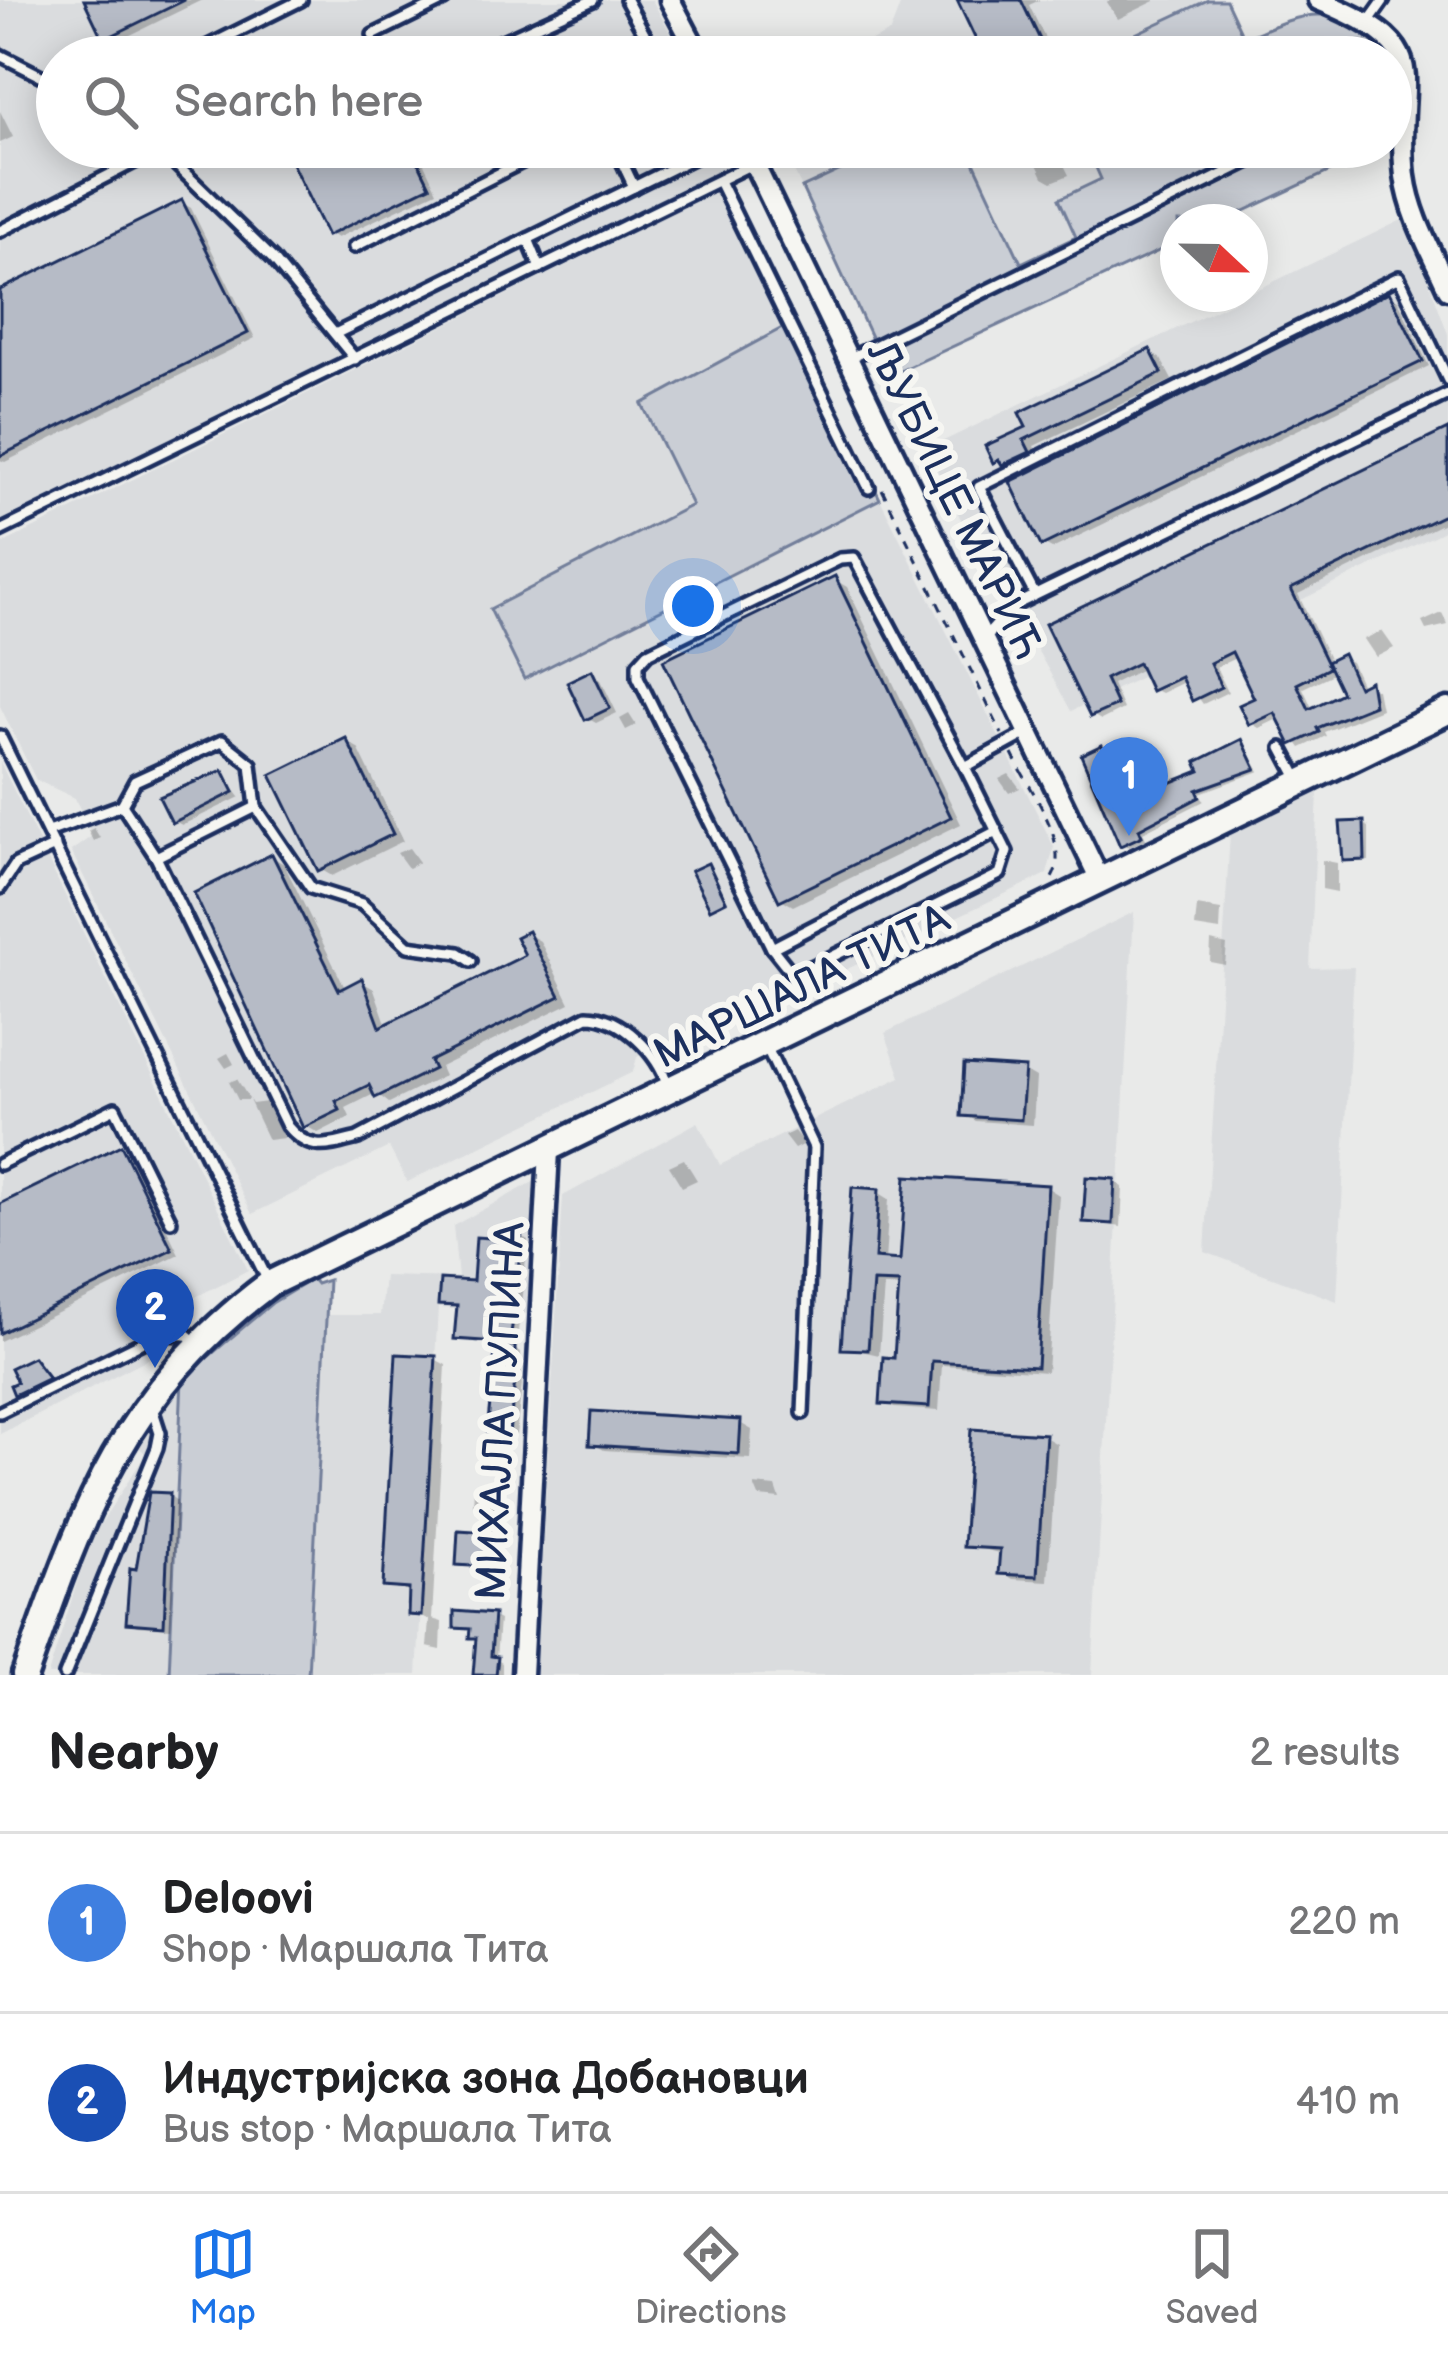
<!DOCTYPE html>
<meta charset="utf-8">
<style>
body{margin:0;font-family:"Balsamiq Sans",sans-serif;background:#f2f2f2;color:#202124}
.compass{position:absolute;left:1160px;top:204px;width:108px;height:108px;border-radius:50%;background:#fff;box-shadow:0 6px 30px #0003;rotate:112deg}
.you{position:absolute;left:693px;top:606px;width:42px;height:42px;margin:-30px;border:9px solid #fff;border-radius:50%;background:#1a73e8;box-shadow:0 0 0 18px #1a73e833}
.badge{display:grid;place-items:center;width:78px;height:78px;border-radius:50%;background:#1a73e8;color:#fff;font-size:39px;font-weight:700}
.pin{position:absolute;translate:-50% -99px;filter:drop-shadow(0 3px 6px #0008)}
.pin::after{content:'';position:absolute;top:63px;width:42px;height:36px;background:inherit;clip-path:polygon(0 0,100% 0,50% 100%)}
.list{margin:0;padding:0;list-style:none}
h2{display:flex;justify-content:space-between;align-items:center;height:156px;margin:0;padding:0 48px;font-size:51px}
h2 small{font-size:39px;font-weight:400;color:#757577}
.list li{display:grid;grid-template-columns:78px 1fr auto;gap:36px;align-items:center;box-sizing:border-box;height:180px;padding:0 48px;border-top:3px solid #e0e0e0}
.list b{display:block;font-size:45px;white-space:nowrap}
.list p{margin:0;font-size:39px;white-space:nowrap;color:#757577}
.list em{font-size:39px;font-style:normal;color:#757577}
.icon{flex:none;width:66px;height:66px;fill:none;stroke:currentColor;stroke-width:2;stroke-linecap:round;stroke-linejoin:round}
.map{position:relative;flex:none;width:1448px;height:1675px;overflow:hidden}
.search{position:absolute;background:#fff;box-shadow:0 6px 30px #0003;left:36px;right:36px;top:36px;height:132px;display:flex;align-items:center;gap:30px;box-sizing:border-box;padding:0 42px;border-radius:66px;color:#757577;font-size:45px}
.sheet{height:516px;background:#fff}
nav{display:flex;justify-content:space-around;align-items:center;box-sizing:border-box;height:168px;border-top:3px solid #e0e0e0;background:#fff;font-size:33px;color:#757577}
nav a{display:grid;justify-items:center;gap:6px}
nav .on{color:#1a73e8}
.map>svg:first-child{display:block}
.built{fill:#dadcde}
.green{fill:#caced5;stroke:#727e9a;stroke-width:3}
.shadow{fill:#0003;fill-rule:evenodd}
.building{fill:#b6bbc6;stroke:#1b2f5e;stroke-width:3}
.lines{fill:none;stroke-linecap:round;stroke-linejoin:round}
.service-casing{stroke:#1b2f5e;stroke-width:18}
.minor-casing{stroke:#1b2f5e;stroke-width:27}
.secondary-casing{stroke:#1b2f5e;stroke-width:33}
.path{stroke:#1b2f5e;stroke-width:3;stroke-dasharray:9 9;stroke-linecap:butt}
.service{stroke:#f6f6f2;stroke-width:9}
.minor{stroke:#f6f6f2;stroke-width:18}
.secondary{stroke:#f6f6f2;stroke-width:24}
.labels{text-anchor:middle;stroke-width:12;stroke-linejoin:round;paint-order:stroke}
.street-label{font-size:42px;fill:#1b2f5e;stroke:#f6f6f2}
</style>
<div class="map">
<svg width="1448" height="1675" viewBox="0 0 1448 1675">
<rect width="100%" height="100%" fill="#e9eae9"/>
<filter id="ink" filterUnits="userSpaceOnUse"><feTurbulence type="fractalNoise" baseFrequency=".00833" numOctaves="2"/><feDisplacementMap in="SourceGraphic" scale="24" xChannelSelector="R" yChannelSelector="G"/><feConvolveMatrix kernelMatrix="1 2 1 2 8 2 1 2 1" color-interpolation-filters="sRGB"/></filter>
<g filter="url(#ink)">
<g class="built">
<polygon points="0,0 652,0 684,57 57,57 57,147 731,147 740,164 730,184 795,321 642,404 692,505 490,610 525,679 880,499 1054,847 1047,874 673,1052 666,1040 637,1057 633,1072 407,1182 389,1147 252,1214 71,851 92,836 75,798 36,780 0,706 0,545 613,242 0,537"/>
<polygon points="902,0 1208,0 1085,57 837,57 890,32"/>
<polygon points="782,147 891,147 802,188"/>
<polygon points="967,147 1087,147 1101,179 1077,237 1021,263"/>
<polygon points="1406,218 1448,334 1448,529 1071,711 1013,606 1001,602 927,449"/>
<polygon points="0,762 248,1270 153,1319 167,1349 0,1434"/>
<polygon points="1318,793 1310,968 1354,967 1337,1301 1205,1252 1230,833"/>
<polygon points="1134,912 1092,1675 535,1675 563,1196 698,1122 720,1165 901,1077 885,1033"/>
<polygon points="535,1181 530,1314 438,1308 417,1675 308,1675 326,1315 380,1315 384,1276 458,1278 453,1226"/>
<polygon points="181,1385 169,1675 48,1675 91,1538 146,1454 134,1443"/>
</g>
<g class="green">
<path d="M1208 0H1226L1244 39C1312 8 1335 0 1391 57H1086Z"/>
<polygon points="891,147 967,147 1021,263 1076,237 1059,199 1101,179 1087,147 1382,147 1221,222 1178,222 1178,242 889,376 802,188"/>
<polygon points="795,321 880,499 524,679 490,609 692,505 642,404"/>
<polygon points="312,1279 316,1284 328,1280 308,1675 169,1675 182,1379 272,1303"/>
</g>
<g class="shadow">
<polygon points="87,0 202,0 114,43 105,38"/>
<polygon points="964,0 1040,0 1029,5 1054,57 957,57 981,44"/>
<polygon points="1112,0 1155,0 1155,1 1118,19 1107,2"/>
<polygon points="358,39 373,57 321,57"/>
<polygon points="0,111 13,137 0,143"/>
<polygon points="307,147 416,147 437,191 337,238 329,233"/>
<polygon points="1029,147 1055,147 1069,175 1052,182 1043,177"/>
<polygon points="182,203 191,208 255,338 5,462 0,460 0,294"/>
<polygon points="1389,295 1398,300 1429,366 1052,549 1043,544"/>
<polygon points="1150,352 1161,359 1172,380 1034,446 1039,458 1015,470 995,461 1030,428"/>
<path d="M1448 432V521L1298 594 1331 663 1342 658 1351 662 1363 688 1377 689 1381 709 1324 732 1326 736 1301 748 1280 718 1259 728 1251 723 1258 700 1238 657 1216 667 1228 692 1203 704 1186 681 1161 693 1153 689 1144 668 1112 684 1123 709 1101 720 1092 715 1049 626ZM1335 673 1346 694 1313 710 1303 688Z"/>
<polygon points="835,580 847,587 961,824 793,906 781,899"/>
<polygon points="1442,613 1448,625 1426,630 1422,622"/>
<polygon points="1382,631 1394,648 1376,657 1364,639"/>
<polygon points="591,674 600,678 617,713 596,723 587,718"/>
<polygon points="629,714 636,725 626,730 620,719"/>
<polygon points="345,741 358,748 403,841 332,876 320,869"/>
<polygon points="1242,742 1260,771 1200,793 1204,801 1143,832 1146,839 1129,847 1123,844 1101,748 1131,802 1204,773"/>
<polygon points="222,773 240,797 182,825 174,821"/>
<polygon points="1009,774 1020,788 1009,793 999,779"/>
<polygon points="1364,824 1369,827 1369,861 1351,862 1346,859"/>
<polygon points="94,828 100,838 93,841 88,831"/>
<polygon points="409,848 419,862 408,868 397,853"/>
<polygon points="272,857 284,864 346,990 362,982 374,989 387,1026 529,956 528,934 540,941 570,1003 440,1067 444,1076 389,1103 376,1093 346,1108 350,1117 318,1133 306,1126"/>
<polygon points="1322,860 1337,863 1337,892 1322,889"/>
<polygon points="1197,906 1221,910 1220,931 1195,927"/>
<polygon points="1211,941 1227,945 1225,965 1210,962"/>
<polygon points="228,1053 234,1064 226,1068 219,1058"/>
<polygon points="1024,1071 1036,1078 1033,1125 976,1121 964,1114"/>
<polygon points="237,1079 252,1104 267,1102 284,1138 268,1140 249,1100 238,1100 229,1082"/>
<polygon points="794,1131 804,1144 794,1149 784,1136"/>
<polygon points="121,1148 130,1153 179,1254 0,1341 0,1207"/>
<polygon points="684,1159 697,1180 682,1187 669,1166"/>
<polygon points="1115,1182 1123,1187 1121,1227 1086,1221"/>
<polygon points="1048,1188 1059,1195 1047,1372 942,1365 939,1411 894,1408 883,1402 897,1361 901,1287 884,1286 879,1355 844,1347 878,1192 889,1199 885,1262 903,1263"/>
<polygon points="521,1236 528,1240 516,1350 521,1353 522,1386 516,1435 497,1434 490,1430 499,1344 457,1337 459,1308 442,1303 476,1284"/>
<polygon points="435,1359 446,1365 432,1619 442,1622 441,1650 427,1647 429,1620 411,1614 412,1593 386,1585"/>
<polygon points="33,1360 52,1381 22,1396 17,1393"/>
<polygon points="740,1423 752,1430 750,1459 604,1450 592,1443"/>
<polygon points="1045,1437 1057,1444 1048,1581 1013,1579 1001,1572 1003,1554 966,1545"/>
<polygon points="754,1485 776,1487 780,1499 759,1497"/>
<polygon points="474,1488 501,1492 500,1510 473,1505"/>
<polygon points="170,1496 177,1501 171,1628 137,1626 129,1622 139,1572"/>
<polygon points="489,1535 494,1538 492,1568 459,1563"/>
<polygon points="493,1617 499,1620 496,1659 502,1663 502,1675 476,1675 478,1640 473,1631 457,1627"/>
</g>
<g class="building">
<polygon points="84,0 185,0 103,40"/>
<polygon points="957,0 1021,0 1046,52 1035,57 942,57 977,42"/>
<polygon points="300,147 411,147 430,186 327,236 287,153"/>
<polygon points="182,200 248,333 0,456 0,290"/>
<polygon points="1389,292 1423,361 1041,546 1010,482"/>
<polygon points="1150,349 1162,373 1024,440 1030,452 1002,465 999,460 993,463 985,446 1026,427 1019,413"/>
<polygon points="1448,429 1448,513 1291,589 1329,668 1297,684 1309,709 1342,693 1327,662 1343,654 1358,687 1370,681 1374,705 1317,728 1319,732 1291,745 1275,713 1249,725 1239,705 1254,698 1232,652 1210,663 1221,687 1192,701 1181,677 1151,691 1138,663 1105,679 1117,705 1090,717 1045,624"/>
<polygon points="835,576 951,817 779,901 663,660"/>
<polygon points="592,670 610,708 585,720 567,682"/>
<polygon points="346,738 393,834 318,871 271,775"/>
<polygon points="1242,739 1256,769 1197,790 1200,797 1139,829 1142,836 1120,846 1081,755 1102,745 1127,800 1200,771 1196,762"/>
<polygon points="223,770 234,792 172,823 159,797"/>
<polygon points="1364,821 1365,860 1343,861 1340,822"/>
<polygon points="272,854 339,990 362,978 380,1027 525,955 516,937 528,931 560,996 430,1061 434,1069 375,1098 369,1085 336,1101 340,1110 303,1128 194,893"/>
<polygon points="708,863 726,901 710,909 691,871"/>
<polygon points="964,1064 1025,1068 1021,1120 961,1116"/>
<polygon points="121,1145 172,1249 0,1333 0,1204"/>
<polygon points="906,1176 1048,1185 1037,1367 932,1361 929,1407 880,1404 883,1357 894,1358 899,1283 873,1282 868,1350 841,1349 852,1187 879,1189 875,1258 900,1260"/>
<polygon points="1086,1177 1115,1179 1113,1224 1083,1222"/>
<polygon points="491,1231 522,1233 510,1345 515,1346 515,1381 509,1433 487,1432 496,1342 454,1339 457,1306 438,1305 440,1279 473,1281 476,1237 490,1238"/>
<polygon points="396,1354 436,1356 421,1616 408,1615 409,1589 383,1587"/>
<polygon points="33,1357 49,1378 14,1395 10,1385 17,1382 10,1368"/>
<polygon points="591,1411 741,1420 739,1454 589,1445"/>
<polygon points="971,1429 1046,1434 1037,1576 998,1574 1000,1549 963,1547"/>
<polygon points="149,1492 170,1493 164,1626 126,1623 130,1568 136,1569"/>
<polygon points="458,1530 490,1532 488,1567 456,1565"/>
<polygon points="454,1611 494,1614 491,1656 498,1657 496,1675 473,1675 476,1638 469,1638 470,1629 454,1628"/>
</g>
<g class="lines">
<defs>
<g id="service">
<polyline points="626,0 657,57"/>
<polyline points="1369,21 1384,0"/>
<polyline points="373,35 444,0"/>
<polyline points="0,55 57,84"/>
<polyline points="186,57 301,0"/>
<polyline points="467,57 593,0"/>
<polyline points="600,57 645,35"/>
<polyline points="158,147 273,259 355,359"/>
<polyline points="615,147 634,187"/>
<polyline points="719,181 869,488"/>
<polyline points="0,231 160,149"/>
<polyline points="528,239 540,268"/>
<polyline points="354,247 552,147"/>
<polyline points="335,334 715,147"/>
<polyline points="848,359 1254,159"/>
<polyline points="0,531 754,163"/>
<polyline points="1035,595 979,487 1399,277 1448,380"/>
<polyline points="984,639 1013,606 1448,394"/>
<polyline points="0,736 268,1281"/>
<polyline points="1282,748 1299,780"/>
<polyline points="965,767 1007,852 1000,874 803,971 791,972 772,948 638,677 638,664 648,653 840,559 854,558 965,767 1029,732"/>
<path d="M122 805 156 857 287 1126C309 1153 327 1146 358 1138L587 1016C622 1016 658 1054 668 1086"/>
<polyline points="48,832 122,805 135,781 222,741 251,764 256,807 311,888 362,904 408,946 459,953 471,961"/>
<polyline points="156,857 256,807"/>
<polyline points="0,888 16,864 55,846"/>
<polyline points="772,948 997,831"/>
<polyline points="766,1046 814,1147 803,1413"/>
<polyline points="0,1164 115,1108 171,1221"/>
<polyline points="0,1412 159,1334 187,1335 198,1344"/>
<polyline points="65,1675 157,1448 160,1433 151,1405"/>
</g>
<g id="minor">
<polyline points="670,0 700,57"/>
<path d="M1318 0C1443 51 1393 71 1405 176 1410 215 1432 253 1448 289"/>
<polyline points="746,147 1101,882"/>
<polyline points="522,1675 549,1150"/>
</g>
<path id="secondary" d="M25 1675C83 1509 123 1393 269 1284L1448 711"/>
</defs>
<use href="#service" class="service-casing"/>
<use href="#minor" class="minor-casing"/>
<use href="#secondary" class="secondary-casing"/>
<g class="path">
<polyline points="882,489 1002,734"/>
<path d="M1012 754C1027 786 1075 847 1050 881"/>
<polyline points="674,1064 692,1055"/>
</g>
<use href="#service" class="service"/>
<use href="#minor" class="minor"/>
<use href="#secondary" class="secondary"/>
</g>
</g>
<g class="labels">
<g class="street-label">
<text transform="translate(956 499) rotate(64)" y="15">ЉУБИЦЕ МАРИЋ</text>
<text transform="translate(801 985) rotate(-26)" y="15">МАРШАЛА ТИТА</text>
<text transform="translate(499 1411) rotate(-87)" y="15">МИХАЈЛА ПУПИНА</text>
</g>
</g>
</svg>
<svg class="compass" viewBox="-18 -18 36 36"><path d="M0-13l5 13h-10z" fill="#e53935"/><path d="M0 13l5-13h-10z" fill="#757577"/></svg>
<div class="you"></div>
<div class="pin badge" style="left:1129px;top:836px;background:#3f7fe0">1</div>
<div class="pin badge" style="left:155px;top:1368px;background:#1a4fb4">2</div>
<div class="search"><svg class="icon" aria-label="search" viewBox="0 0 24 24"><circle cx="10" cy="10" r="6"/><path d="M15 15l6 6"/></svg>Search here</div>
</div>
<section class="sheet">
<h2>Nearby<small>2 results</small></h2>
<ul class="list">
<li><span class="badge" style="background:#3f7fe0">1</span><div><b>Deloovi</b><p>Shop · Маршала Тита</p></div><em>220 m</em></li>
<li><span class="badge" style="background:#1a4fb4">2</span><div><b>Индустријска зона Добановци</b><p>Bus stop · Маршала Тита</p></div><em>410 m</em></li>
</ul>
</section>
<nav>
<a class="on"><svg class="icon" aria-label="map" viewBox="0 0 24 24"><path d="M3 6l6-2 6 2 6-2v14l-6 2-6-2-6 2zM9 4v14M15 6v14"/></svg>Map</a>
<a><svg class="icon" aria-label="directions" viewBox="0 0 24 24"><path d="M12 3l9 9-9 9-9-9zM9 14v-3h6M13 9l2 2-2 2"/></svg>Directions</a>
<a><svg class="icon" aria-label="saved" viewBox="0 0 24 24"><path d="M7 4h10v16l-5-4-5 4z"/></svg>Saved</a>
</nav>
